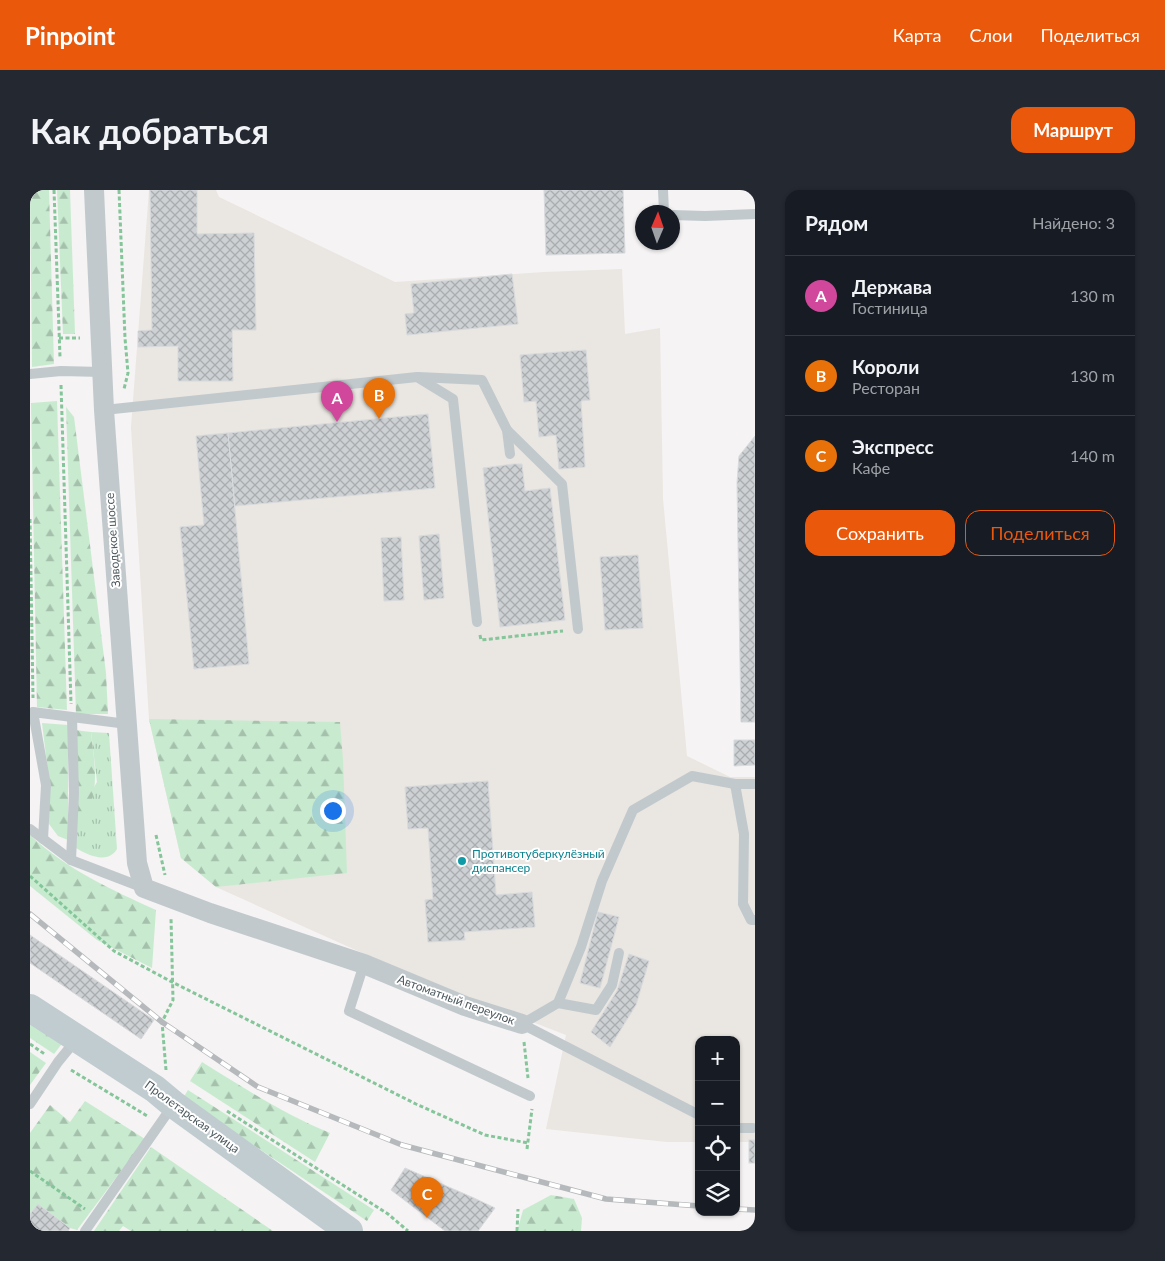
<!DOCTYPE html>
<html lang="ru">
<meta charset="utf-8">
<style>
body{margin:0;font-family:Lato,sans-serif;background:#242831;color:#f1f3f6}
.controls{position:absolute;right:15px;bottom:15px;display:grid;overflow:hidden;border-radius:10px;box-shadow:0 1px 4px #0004}
.controls button{width:45px;height:45px;display:grid;place-items:center;padding:0;border:0;border-bottom:1px solid #363941;background:#171b24;color:#f1f3f6;font:25px sans-serif}
.compass{position:absolute;left:605px;top:15px;width:45px;height:45px;border-radius:50%;background:#171b24;box-shadow:0 1px 4px #0004;rotate:2deg}
.you{position:absolute;left:302px;top:620px;width:18px;height:18px;margin:-12px;border:4px solid #fff;border-radius:50%;background:#1a73e8;box-shadow:0 0 0 8px #1a73e833}
.badge{display:grid;place-items:center;width:32px;height:32px;border-radius:50%;background:#ea580c;color:#fff;font-size:16px;font-weight:700}
.pin{position:absolute;translate:-50% -41px;filter:drop-shadow(0 1px 2px #0008)}
.pin::after{content:'';position:absolute;top:26px;width:18px;height:15px;background:inherit;clip-path:polygon(0 0,100% 0,50% 100%)}
.list{margin:0;padding:0;list-style:none}
h2{display:flex;justify-content:space-between;align-items:center;height:65px;margin:0;padding:0 20px;font-size:21px}
h2 small{font-size:16px;font-weight:400;color:#9ea1a6}
.list li{display:grid;grid-template-columns:32px 1fr auto;gap:15px;align-items:center;box-sizing:border-box;height:80px;padding:0 20px;border-top:1px solid #363941}
.list b{display:block;font-size:19px;white-space:nowrap}
.list p{margin:0;font-size:16px;white-space:nowrap;color:#9ea1a6}
.list em{font-size:16px;font-style:normal;color:#9ea1a6}
.actions{display:flex;gap:10px;padding:15px 20px}
.actions a{flex:1;padding:11px 0;border:1px solid #ea580c;border-radius:15px;text-align:center;font-size:18px;color:#ea580c}
.actions .main{background:#ea580c;color:#fff}
.icon{flex:none;width:28px;height:28px;fill:none;stroke:currentColor;stroke-width:2;stroke-linecap:round;stroke-linejoin:round}
.map{position:relative;flex:none;width:725px;height:1041px;overflow:hidden;border-radius:15px}
header{display:flex;align-items:center;gap:30px;box-sizing:border-box;height:70px;padding:0 25px;background:#ea580c;color:#fff}
header strong{font-size:24px}
nav{display:flex;gap:28px;margin-inline-start:auto;font-size:18px}
.intro{display:flex;align-items:center;justify-content:space-between;box-sizing:border-box;height:120px;padding:0 30px}
h1{margin:0;font-size:35px}
.button{padding:12px 22px;border-radius:15px;background:#ea580c;color:#fff;font-size:18px;font-weight:700}
main{display:flex;gap:30px;padding:0 30px}
aside{flex:1;background:#171b24;border-radius:15px;box-shadow:0 1px 4px #0004}
.map>svg:first-child{display:block}
.commercial{fill:#eae6e1}
.grass{fill:url(#grass-tufts)}
.forest{fill:url(#forest-firs)}
.building{fill:url(#building-cross-hatch);stroke:#d8dadd}
.lines{fill:none;stroke-linecap:round;stroke-linejoin:round}
.path{stroke:#84c59a;stroke-width:3;stroke-dasharray:4 2.5;stroke-linecap:butt}
.service{stroke:#c1c9cd;stroke-width:10}
.minor{stroke:#c1c9cd;stroke-width:20}
.secondary{stroke:#c1ccd1;stroke-width:28}
.rail-casing{stroke:#b6b9bc;stroke-width:5.5}
.rail{stroke:#fff;stroke-width:4;stroke-dasharray:11;stroke-linecap:butt}
.culture-dot{fill:#0f9aa8;stroke:#fff;stroke-width:2}
.labels{text-anchor:middle;stroke-width:4;stroke-linejoin:round;paint-order:stroke}
.street-label{font-size:12px;fill:#4d595e;stroke:#fff}
.culture-label{font-size:12px;fill:#0d838f;stroke:#fff;text-anchor:start}
</style>
<header>
<strong>Pinpoint</strong>
<nav><a>Карта</a><a>Слои</a><a>Поделиться</a></nav>
</header>
<div class="intro"><h1>Как добраться</h1><a class="button">Маршрут</a></div>
<main>
<div class="map">
<svg width="725" height="1041" viewBox="0 0 725 1041">
<defs>
<pattern id="grass-tufts" width="24" height="20" patternUnits="userSpaceOnUse" patternTransform="scale(1.25)"><rect width="24" height="20" fill="#c8ebd0"/><path d="M3 7l-1-3M5 7V3M7 7l1-3M15 17l-1-3M17 17v-4M19 17l1-3" fill="none" stroke="#a5c1ac"/></pattern>
<pattern id="forest-firs" width="22" height="20" patternUnits="userSpaceOnUse" patternTransform="scale(1.25)"><rect width="22" height="20" fill="#c8ebd0"/><path d="M5 1l3.5 6h-7zM16 11l3.5 6h-7z" fill="#a5c1ac"/></pattern>
<pattern id="building-cross-hatch" width="8" height="8" patternUnits="userSpaceOnUse" patternTransform="scale(1.25)"><rect width="8" height="8" fill="#cdd1d4"/><path d="M0 0l8 8M0 8l8-8" fill="none" stroke="#a9adaf"/></pattern>
</defs>
<rect width="100%" height="100%" fill="#f5f3f3"/>
<polygon class="commercial" points="119,0 186,0 189,7 365,92 514,82 592,79 595,144 630,138 633,309 657,566 700,587 725,587 725,952 706,952 706,850 669,850 669,952 637,952 516,939 536,845 379,784 186,697 151,668 119,529 101,237"/>
<path class="grass" d="M61 542 79 543 87 659C78 674 59 666 46 658V627L67 592Z"/>
<g class="forest">
<polygon points="0,0 19,0 24,174 2,177"/>
<polygon points="27,0 40,0 45,144 33,144"/>
<polygon points="27,211 37,520 7,517 1,213"/>
<polygon points="36,217 44,227 76,483 78,524 46,524"/>
<polygon points="119,529 310,532 313,570 317,683 186,697 151,668"/>
<polygon points="12,533 38,535 38,650 28,646 19,634 18,582"/>
<path d="M45 540 61 542C64 571 71 601 54 627H46Z"/>
<path d="M0 645C36 679 82 700 126 720L122 778 67 750 0 696Z"/>
<polygon points="0,828 34,851 24,864 0,848"/>
<polygon points="0,862 16,873 0,895"/>
<path d="M172 872C214 898 255 925 300 943L285 972 160 891Z"/>
<polygon points="158,900 344,1020 337,1031 153,908"/>
<polygon points="55,911 115,949 47,1040 40,1038 8,1014 0,1024 0,943 20,915 40,932"/>
<polygon points="121,957 243,1041 101,1041 93,1036 89,1041 64,1041"/>
<polygon points="521,1005 544,1009 552,1028 551,1041 489,1041 488,1038 493,1020"/>
</g>
<g class="building">
<polygon points="120,0 167,0 167,44 224,43 226,140 202,140 203,191 148,191 148,156 108,157 108,141 122,140"/>
<polygon points="514,0 593,0 595,63 516,65"/>
<polygon points="482,84 488,134 377,145 375,124 384,123 381,94"/>
<polygon points="556,160 560,210 551,211 555,277 529,279 526,245 509,247 506,211 494,212 490,165"/>
<polygon points="398,224 405,298 205,316 198,243"/>
<polygon points="198,243 219,474 164,479 150,337 174,335 166,246"/>
<polygon points="725,246 725,532 711,532 707,293 709,266"/>
<polygon points="483,274 492,274 495,301 520,298 535,430 470,437 453,278"/>
<polygon points="409,344 414,408 394,410 389,346"/>
<polygon points="371,347 374,410 354,411 351,348"/>
<polygon points="608,365 613,438 575,440 570,367"/>
<polygon points="704,550 725,550 725,575 704,576"/>
<polygon points="458,591 466,705 502,702 505,737 434,742 435,750 398,752 395,710 403,709 398,638 378,639 375,597"/>
<polygon points="568,722 589,727 570,798 550,793"/>
<polygon points="0,745 124,830 111,849 0,773"/>
<polygon points="599,764 619,771 606,815 580,857 561,842 587,801"/>
<rect x="719" y="950" width="6" height="23"/>
<polygon points="375,978 444,1008 465,1018 448,1041 415,1041 361,1000"/>
<polygon points="8,1014 40,1038 38,1041 0,1041 0,1024"/>
</g>
<g class="lines">
<g class="path">
<polyline points="24,0 30,167"/>
<polyline points="89,0 95,148 98,183 94,199"/>
<polyline points="29,148 50,148"/>
<polyline points="31,195 41,514"/>
<polyline points="0,329 3,508"/>
<polyline points="450,445 451,450 533,441"/>
<polyline points="126,645 135,685"/>
<polyline points="0,686 84,761 142,792 386,914 455,945 498,953"/>
<polyline points="494,852 498,888"/>
<polyline points="0,854 16,865"/>
<polyline points="41,880 119,927"/>
<polyline points="136,880 132,832 143,810 141,728"/>
<polyline points="197,921 358,1024 378,1041"/>
<polyline points="497,959 502,919"/>
<polyline points="0,981 55,1019"/>
<polyline points="487,1041 488,1019"/>
</g>
<g class="service">
<polyline points="633,0 634,22"/>
<polyline points="642,25 675,26 725,24"/>
<polyline points="0,184 31,181 72,182"/>
<polyline points="388,187 452,190 477,240 480,264"/>
<polyline points="74,220 387,187 423,209 447,432"/>
<polyline points="477,240 532,294 548,439"/>
<polyline points="705,594 714,644 713,714 721,730 725,730"/>
<polyline points="0,639 41,670 114,698"/>
<polyline points="13,649 16,595 3,522 97,534"/>
<polyline points="41,670 44,603 42,528"/>
<polyline points="334,774 319,821 500,906"/>
<polyline points="528,813 566,820 582,795 589,763"/>
<polyline points="492,834 528,813 551,757 572,691 603,620 662,586 705,594 725,594"/>
<polyline points="492,834 669,925"/>
<polyline points="0,914 28,872 46,850"/>
<polyline points="706,938 723,938"/>
<polyline points="55,1041 143,915"/>
</g>
<polyline class="minor" points="64,0 74,220 107,673 114,698 180,723 334,774 435,816 492,834"/>
<polyline class="secondary" points="0,818 125,899 143,914 319,1041"/>
<defs>
<g id="rail">
<polyline points="0,724 132,832 228,897 372,955 576,1009 669,1016"/>
<polyline points="706,1019 725,1020"/>
</g>
</defs>
<use href="#rail" class="rail-casing"/>
<use href="#rail" class="rail"/>
</g>
<circle class="culture-dot" cx="432" cy="671" r="5"/>
<g class="labels">
<g class="street-label">
<text transform="translate(83 350) rotate(-94)" y="4">Заводское шоссе</text>
<text transform="translate(426 810) rotate(20)" y="4">Автоматный переулок</text>
<text transform="translate(162 927) rotate(36)" y="4">Пролетарская улица</text>
</g>
<g class="culture-label">
<text x="442" y="668">Противотуберкулёзный<tspan x="442" dy="14">диспансер</tspan></text>
</g>
</g>
</svg>
<div class="controls">
<button>+</button>
<button>−</button>
<button><svg class="icon" aria-label="locate" viewBox="0 0 24 24"><circle cx="12" cy="12" r="6"/><path d="M12 2v4M12 18v4M2 12h4M18 12h4"/></svg></button>
<button><svg class="icon" aria-label="layers" viewBox="0 0 24 24"><path d="M12 4l9 5-9 5-9-5zM3 14l9 5 9-5"/></svg></button>
</div>
<svg class="compass" viewBox="-18 -18 36 36"><path d="M0-13l5 13h-10z" fill="#e53935"/><path d="M0 13l5-13h-10z" fill="#9ea1a6"/></svg>
<div class="you"></div>
<div class="pin badge" style="left:307px;top:232px;background:#d1479c">A</div>
<div class="pin badge" style="left:349px;top:229px;background:#e8710a">B</div>
<div class="pin badge" style="left:397px;top:1028px;background:#e8710a">C</div>
</div>
<aside>
<h2>Рядом<small>Найдено: 3</small></h2>
<ul class="list">
<li><span class="badge" style="background:#d1479c">A</span><div><b>Держава</b><p>Гостиница</p></div><em>130 m</em></li>
<li><span class="badge" style="background:#e8710a">B</span><div><b>Короли</b><p>Ресторан</p></div><em>130 m</em></li>
<li><span class="badge" style="background:#e8710a">C</span><div><b>Экспресс</b><p>Кафе</p></div><em>140 m</em></li>
</ul>
<div class="actions"><a class="main">Сохранить</a><a>Поделиться</a></div>
</aside>
</main>
